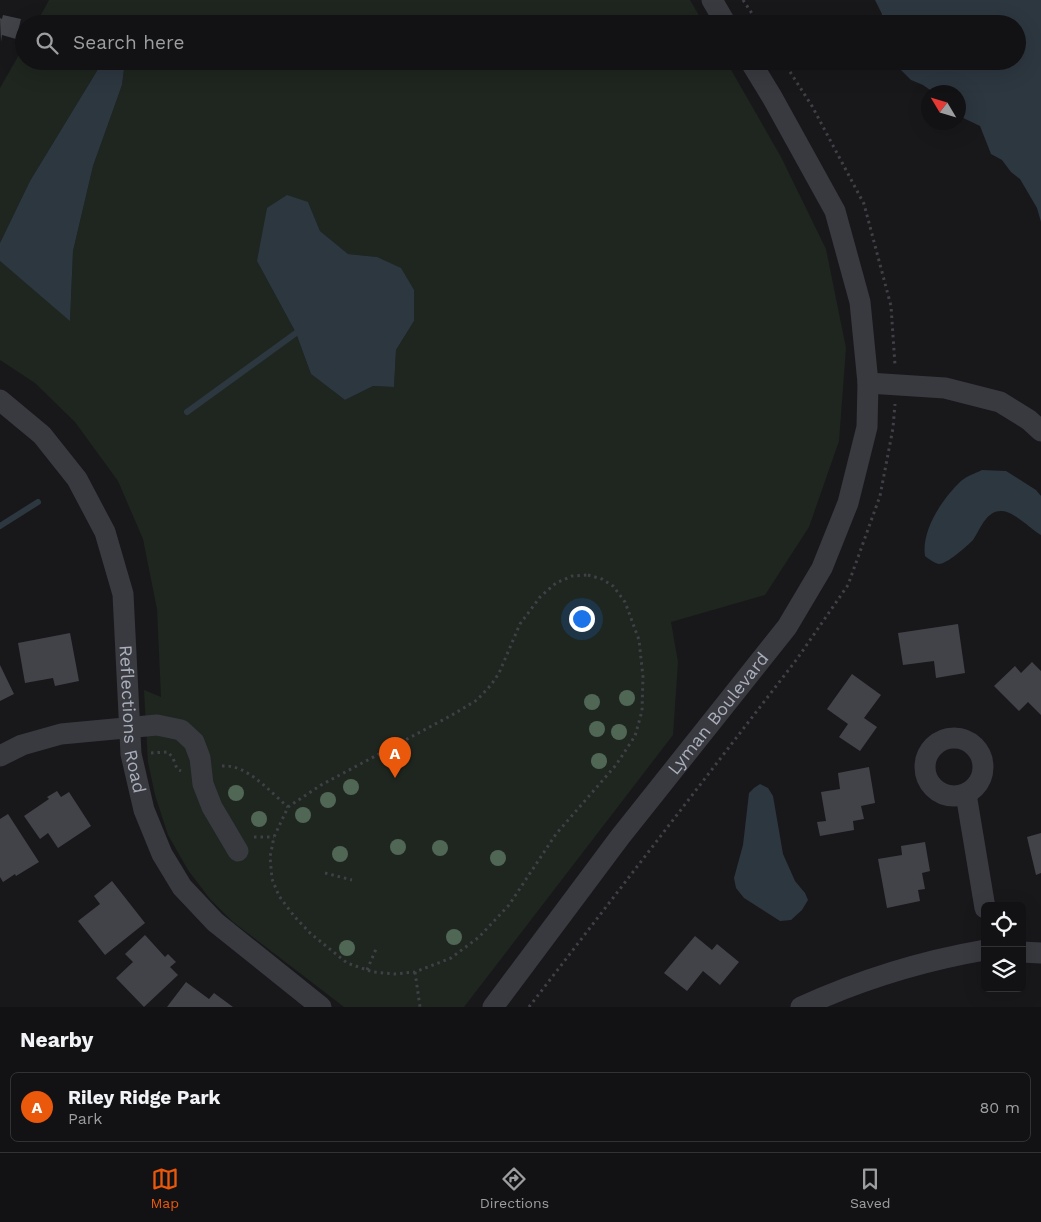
<!DOCTYPE html>
<style>
body{margin:0;font-family:"Work Sans",sans-serif;background:#1f2022;color:#f1f3f6}
.controls{position:absolute;right:15px;bottom:15px;display:grid;overflow:hidden;border-radius:8px;box-shadow:0 5px 20px #0002}
.controls button{width:45px;height:45px;display:grid;place-items:center;padding:0;border:0;border-bottom:1px solid #313234;background:#121214;color:#f1f3f6;font:25px sans-serif}
.compass{position:absolute;left:921px;top:85px;width:45px;height:45px;border-radius:50%;background:#121214;box-shadow:0 5px 20px #0002;rotate:308deg}
.you{position:absolute;left:581px;top:618px;width:18px;height:18px;margin:-12px;border:4px solid #fff;border-radius:50%;background:#1a73e8;box-shadow:0 0 0 8px #1a73e833}
.badge{display:grid;place-items:center;width:32px;height:32px;border-radius:50%;background:#ea580c;color:#fff;font-size:16px;font-weight:700}
.pin{position:absolute;translate:-50% -41px;filter:drop-shadow(0 1px 2px #0008)}
.pin::after{content:'';position:absolute;top:26px;width:18px;height:15px;background:inherit;clip-path:polygon(0 0,100% 0,50% 100%)}
.list{margin:0;padding:0;list-style:none}
h2{display:flex;justify-content:space-between;align-items:center;height:65px;margin:0;padding:0 20px;font-size:21px}
h2 small{font-size:16px;font-weight:400;color:#9c9ea0}
.list li{display:grid;grid-template-columns:32px 1fr auto;gap:15px;align-items:center;box-sizing:border-box;height:70px;margin:0 10px 10px;padding:0 10px;border:1px solid #313234;border-radius:8px}
.list b{display:block;font-size:19px;white-space:nowrap}
.list p{margin:0;font-size:16px;white-space:nowrap;color:#9c9ea0}
.list em{font-size:16px;font-style:normal;color:#9c9ea0}
.icon{flex:none;width:28px;height:28px;fill:none;stroke:currentColor;stroke-width:2;stroke-linecap:round;stroke-linejoin:round}
.map{position:relative;flex:none;width:1041px;height:1007px;overflow:hidden}
.search{position:absolute;background:#121214;box-shadow:0 5px 20px #0002;left:15px;right:15px;top:15px;height:55px;display:flex;align-items:center;gap:12px;box-sizing:border-box;padding:0 18px;border-radius:28px;color:#9c9ea0;font-size:19px}
.sheet{height:145px;background:#121214}
nav{display:flex;justify-content:space-around;align-items:center;box-sizing:border-box;height:70px;border-top:1px solid #313234;background:#121214;font-size:14px;color:#9c9ea0}
nav a{display:grid;justify-items:center;gap:2px}
nav .on{color:#ea580c}
.map>svg:first-child{display:block}
.green{fill:#1e261f;fill-rule:evenodd}
.water{fill:#2d3740}
.lines{fill:none;stroke-linecap:round;stroke-linejoin:round}
.stream{stroke:#2d3740;stroke-width:6}
.building{fill:#424348}
.path{stroke:#3f4147;stroke-width:3;stroke-dasharray:2.5 4;stroke-linecap:butt}
.minor{stroke:#393a40;stroke-width:21}
.tree{fill:#516755}
.labels{text-anchor:middle;stroke-width:4;stroke-linejoin:round;paint-order:stroke}
.street-label{font-size:18px;fill:#aaaebb;stroke:#131316}
</style>
<div class="map">
<svg width="1041" height="1007" viewBox="0 0 1041 1007">
<rect width="100%" height="100%" fill="#18181b"/>
<g class="green">
<polygon points="49,0 690,0 704,24 36,24"/>
<polygon points="24,46 24,61 103,61 30,181 0,243 0,88"/>
<path d="M125 61H726L781 157 826 249 846 348 839 441 809 527 765 595 671 622 678 662 673 735 464 1007H344L233 922 210 899 188 870 168 835 155 795 148 762 144 690 161 697 157 609 143 539 118 481 75 422 35 383 0 360V261L70 320 73 251 93 166 122 85ZM308 202 320 231 348 254 376 257 414 321 396 350 394 387 373 386 345 400 311 374 296 333 257 261Z"/>
</g>
<g class="water">
<polygon points="875,0 1041,0 1041,222 1037,208 1020,179 1011,172 1002,160 991,154 980,126 959,116 958,92 933,92 923,85 911,80 892,61 1017,61 1017,24 879,24 882,14"/>
<polygon points="103,61 125,61 122,85 93,166 73,251 70,321 0,261 0,243 30,181"/>
<polygon points="287,195 308,202 320,231 348,254 377,257 401,268 414,290 414,321 396,350 394,387 373,386 345,400 311,374 296,333 257,261 267,208"/>
<path d="M982 470 1006 471 1036 490 1041 496V535C1031 529 1013 511 1002 511 986 510 980 530 973 540 967 546 947 564 939 564 934 563 929 559 925 556 921 530 943 498 961 481 967 476 976 473 982 470Z"/>
<polygon points="760,784 768,788 773,796 783,854 795,881 805,893 808,900 802,910 791,920 780,921 744,898 736,888 734,878 743,845 749,793 754,788"/>
</g>
<g class="lines">
<g class="stream">
<polyline points="187,412 296,333"/>
<polyline points="0,526 38,502"/>
</g>
</g>
<g class="building">
<polygon points="3,15 21,19 16,39 2,35 1,42 0,18 2,19"/>
<polygon points="958,624 965,673 936,678 934,661 903,665 898,633"/>
<polygon points="70,633 79,681 55,686 53,678 25,683 18,643"/>
<polygon points="1032,662 1041,671 1041,715 1028,702 1019,711 994,686 1015,666 1021,673"/>
<polygon points="0,665 14,694 0,701"/>
<polygon points="852,674 881,695 864,718 877,727 860,751 839,737 848,724 827,709"/>
<polygon points="869,767 875,803 861,806 864,819 853,821 854,830 820,836 817,822 826,821 821,792 840,789 838,773"/>
<polygon points="57,791 61,797 69,792 91,826 58,848 48,833 40,839 24,816 49,799 47,797"/>
<polygon points="8,814 39,862 16,876 15,874 3,882 0,877 0,819"/>
<polygon points="1041,833 1041,873 1036,875 1027,837"/>
<polygon points="925,842 930,871 922,873 925,889 918,890 920,901 887,908 878,859 902,855 901,846"/>
<polygon points="112,881 145,923 105,955 78,921 100,904 94,896"/>
<polygon points="145,935 165,957 168,954 176,962 170,967 178,975 144,1007 116,978 133,962 125,954"/>
<polygon points="695,936 712,950 717,944 739,962 720,985 703,971 687,991 664,973"/>
<polygon points="186,982 209,999 214,993 233,1007 167,1007"/>
</g>
<g class="lines">
<g class="path">
<polyline points="743,0 759,24"/>
<polyline points="783,61 812,106 864,204 891,306 895,365"/>
<polygon points="588,575 602,579 613,586 625,602 639,640 643,677 642,711 635,736 616,765 556,834 509,905 479,937 451,958 415,972 394,974 373,972 347,963 310,933 294,916 279,896 272,879 270,857 274,837 288,807 321,785 452,715 477,700 491,685 499,673 520,624 540,597 556,583 572,576"/>
<polyline points="151,753 168,752 173,758 177,769 181,771"/>
<path d="M222 766C247 764 269 791 288 807"/>
<polyline points="254,837 274,837"/>
<polyline points="325,873 352,880"/>
<polyline points="367,970 376,949"/>
<polyline points="415,972 420,1007"/>
<polyline points="529,1007 797,659 848,585 880,496 893,428 895,404"/>
</g>
<g class="minor">
<polyline points="712,0 726,24"/>
<polyline points="868,383 945,388 1000,402 1029,420 1041,431"/>
<path id="s1" d="M0 400 42 435 77 479 105 532 123 594 131 754 144 810 162 854 182 887 215 922 321 1007"/>
<circle cx="954" cy="767" r="29"/>
<polyline points="0,756 22,745 61,734 157,725 181,730 194,742 200,758 203,784 212,807 238,851"/>
<polyline points="966,794 985,908"/>
<polyline points="1022,952 1041,953"/>
<path id="s2" d="M493 1007 620 837 787 627 822 568 848 503 867 427 868 383 860 302 835 211 772 97 750 61"/>
<path d="M801 1007C860 980 921 961 985 950"/>
</g>
</g>
<g class="tree">
<circle cx="627" cy="698" r="8"/>
<circle cx="592" cy="702" r="8"/>
<circle cx="597" cy="729" r="8"/>
<circle cx="619" cy="732" r="8"/>
<circle cx="599" cy="761" r="8"/>
<circle cx="351" cy="787" r="8"/>
<circle cx="236" cy="793" r="8"/>
<circle cx="328" cy="800" r="8"/>
<circle cx="303" cy="815" r="8"/>
<circle cx="259" cy="819" r="8"/>
<circle cx="398" cy="847" r="8"/>
<circle cx="440" cy="848" r="8"/>
<circle cx="340" cy="854" r="8"/>
<circle cx="498" cy="858" r="8"/>
<circle cx="454" cy="937" r="8"/>
<circle cx="347" cy="948" r="8"/>
</g>
<g class="labels">
<g class="street-label">
<text dy="6" stroke="none"><textPath href="#s2" startOffset="370">Lyman Boulevard</textPath></text>
<text dy="6" stroke="none"><textPath href="#s1" startOffset="361">Reflections Road</textPath></text>
</g>
</g>
</svg>
<div class="controls">
<button><svg class="icon" aria-label="locate" viewBox="0 0 24 24"><circle cx="12" cy="12" r="6"/><path d="M12 2v4M12 18v4M2 12h4M18 12h4"/></svg></button>
<button><svg class="icon" aria-label="layers" viewBox="0 0 24 24"><path d="M12 4l9 5-9 5-9-5zM3 14l9 5 9-5"/></svg></button>
</div>
<svg class="compass" viewBox="-18 -18 36 36"><path d="M0-13l5 13h-10z" fill="#e53935"/><path d="M0 13l5-13h-10z" fill="#9c9ea0"/></svg>
<div class="you"></div>
<div class="pin badge" style="left:395px;top:778px">A</div>
<div class="search"><svg class="icon" aria-label="search" viewBox="0 0 24 24"><circle cx="10" cy="10" r="6"/><path d="M15 15l6 6"/></svg>Search here</div>
</div>
<section class="sheet">
<h2>Nearby<small></small></h2>
<ul class="list">
<li><span class="badge">A</span><div><b>Riley Ridge Park</b><p>Park</p></div><em>80 m</em></li>
</ul>
</section>
<nav>
<a class="on"><svg class="icon" aria-label="map" viewBox="0 0 24 24"><path d="M3 6l6-2 6 2 6-2v14l-6 2-6-2-6 2zM9 4v14M15 6v14"/></svg>Map</a>
<a><svg class="icon" aria-label="directions" viewBox="0 0 24 24"><path d="M12 3l9 9-9 9-9-9zM9 14v-3h6M13 9l2 2-2 2"/></svg>Directions</a>
<a><svg class="icon" aria-label="saved" viewBox="0 0 24 24"><path d="M7 4h10v16l-5-4-5 4z"/></svg>Saved</a>
</nav>
